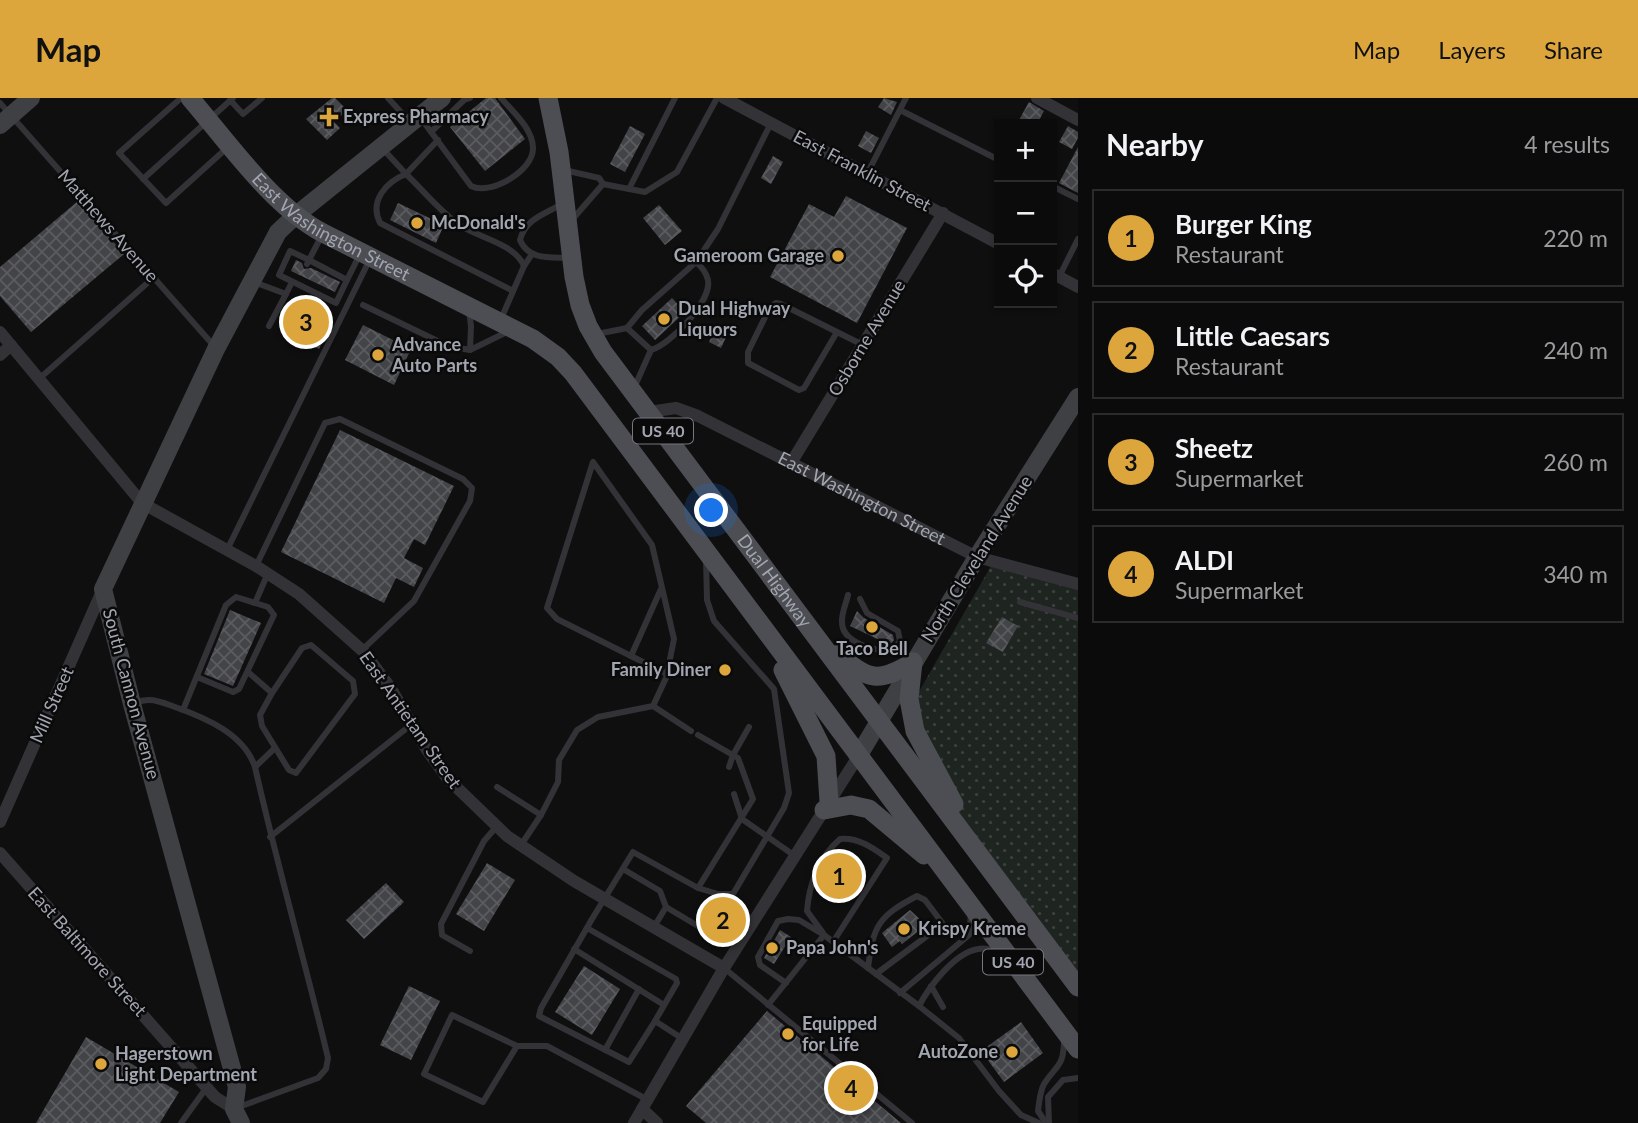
<!DOCTYPE html>
<meta charset="utf-8">
<style>
body{margin:0;font-family:Lato,sans-serif;background:#19191a;color:#f1f3f6}
.controls{position:absolute;right:21px;top:21px;display:grid;overflow:hidden;border-radius:0px;box-shadow:0 2px 5px #0004}
.controls button{width:63px;height:63px;display:grid;place-items:center;padding:0;border:0;border-bottom:2px solid #2b2b2d;background:#0b0b0c;color:#f1f3f6;font:35px sans-serif}
.you{position:absolute;left:712px;top:413px;width:24px;height:24px;margin:-18px;border:5px solid #fff;border-radius:50%;background:#1a73e8;box-shadow:0 0 0 10px #1a73e833}
.badge{display:grid;place-items:center;width:46px;height:46px;border-radius:50%;background:#dca63c;color:#111;font-size:23px;font-weight:700}
.pin{position:absolute;translate:-50% -50%;border:4px solid #fff;box-shadow:0 2px 7px #0006}
.list{margin:0;padding:0;list-style:none}
h2{display:flex;justify-content:space-between;align-items:center;height:91px;margin:0;padding:0 28px;font-size:30px}
h2 small{font-size:23px;font-weight:400;color:#9a9b9d}
.list li{display:grid;grid-template-columns:46px 1fr auto;gap:21px;align-items:center;box-sizing:border-box;height:98px;margin:0 14px 14px;padding:0 14px;border:2px solid #2b2b2d;border-radius:0px}
.list b{display:block;font-size:26px;white-space:nowrap}
.list p{margin:0;font-size:23px;white-space:nowrap;color:#9a9b9d}
.list em{font-size:23px;font-style:normal;color:#9a9b9d}
.icon{flex:none;width:38px;height:38px;fill:none;stroke:currentColor;stroke-width:2;stroke-linecap:round;stroke-linejoin:round}
.map{position:relative;flex:none;width:1078px;height:1025px;overflow:hidden}
header{display:flex;align-items:center;gap:42px;box-sizing:border-box;height:98px;padding:0 35px;background:#dca63c;color:#111}
header strong{font-size:33px}
nav{display:flex;gap:38px;margin-inline-start:auto;font-size:24px}
main{display:flex}
aside{flex:1;background:#0b0b0c}
.map>svg:first-child{display:block}
.grass{fill:url(#grass-dots)}
.building{fill:url(#building-cross-hatch)}
.lines{fill:none;stroke-linecap:round;stroke-linejoin:round}
.lane{stroke:#333337;stroke-width:6}
.street{stroke:#333337;stroke-width:12}
.secondary{stroke:#3f4044;stroke-width:18}
.primary{stroke:#4d4e53;stroke-width:19}
.poi-dot{fill:#dca63c;stroke:#0a0a0b;stroke-width:2.5}
.labels{text-anchor:middle;stroke-width:5;stroke-linejoin:round;paint-order:stroke}
.shield{fill:#0a0a0b;stroke:#74777e;stroke-width:2}
.shield-label{font-size:16px;font-weight:bold;fill:#a2a6b0}
.poi-label{font-size:18px;font-weight:bold;fill:#a2a6b0;stroke:#0a0a0b;text-anchor:start}
.street-label{font-size:18px;fill:#a2a6b0;stroke:#0a0a0b}
</style>
<header>
<strong>Map</strong>
<nav><a>Map</a><a>Layers</a><a>Share</a></nav>
</header>
<main>
<div class="map">
<svg width="1078" height="1025" viewBox="0 0 1078 1025">
<defs>
<pattern id="grass-dots" width="8" height="8" patternUnits="userSpaceOnUse" patternTransform="scale(1.75)"><rect width="8" height="8" fill="#1e241f"/><path d="M2 2h.1M6 6h.1" fill="none" stroke="#3c413d" stroke-width="1.8" stroke-linecap="round"/></pattern>
<pattern id="building-cross-hatch" width="8" height="8" patternUnits="userSpaceOnUse" patternTransform="scale(1.75)"><rect width="8" height="8" fill="#434448"/><path d="M0 0l8 8M0 8l8-8" fill="none" stroke="#5b5c60"/></pattern>
</defs>
<rect width="100%" height="100%" fill="#0f0f10"/>
<polygon class="grass" points="991,468 1078,491 1078,886 1027,827 927,665 913,604"/>
<g class="building">
<polygon points="332,0 335,0 347,12 334,24 340,30 327,42 306,21"/>
<polygon points="486,0 495,0 525,41 485,73 450,29"/>
<polygon points="884,0 897,4 891,17 878,9"/>
<polygon points="1029,4 1044,13 1037,26 1026,26 1019,22"/>
<polygon points="630,28 645,36 625,74 610,66"/>
<polygon points="1068,28 1078,34 1078,40 1072,51 1059,44"/>
<polygon points="866,33 879,40 871,55 858,48"/>
<polygon points="1078,49 1078,95 1059,85"/>
<polygon points="773,58 783,64 771,86 761,80"/>
<polygon points="846,98 907,130 857,225 770,179 809,106 834,119"/>
<polygon points="78,103 124,156 31,234 0,198 0,169"/>
<polygon points="398,105 444,127 436,145 390,122"/>
<polygon points="659,107 682,133 665,147 643,120"/>
<polygon points="296,162 302,165 304,171 311,170 340,184 335,194 291,173"/>
<polygon points="672,200 685,214 655,242 642,228"/>
<polygon points="300,203 319,212 316,220 331,228 319,251 284,234"/>
<polygon points="363,227 411,251 394,287 345,262"/>
<polygon points="716,230 728,235 721,250 709,244"/>
<polygon points="340,332 454,388 425,447 414,441 404,460 423,470 414,489 396,480 384,505 281,454"/>
<polygon points="230,512 261,525 233,588 204,576"/>
<polygon points="857,513 864,520 893,537 894,542 890,547 850,528"/>
<polygon points="1002,519 1018,528 1003,554 986,545"/>
<polygon points="841,756 857,766 836,800 820,790"/>
<polygon points="487,765 515,782 484,833 456,816"/>
<polygon points="386,785 404,804 364,841 346,822"/>
<polygon points="910,812 926,827 902,846 900,843 892,849 882,835"/>
<polygon points="780,832 791,839 774,866 764,860"/>
<polygon points="584,868 620,891 592,937 555,914"/>
<polygon points="409,888 440,903 411,962 380,947"/>
<polygon points="767,913 901,1025 706,1025 686,1008"/>
<polygon points="1021,924 1043,955 1004,984 981,953"/>
<polygon points="86,939 179,994 160,1025 36,1025"/>
</g>
<g class="lines">
<g class="lane">
<polyline points="181,0 119,55 166,105 228,49"/>
<polyline points="388,0 409,23"/>
<polyline points="230,2 243,16 262,0"/>
<polyline points="0,5 214,248"/>
<polyline points="900,12 999,62"/>
<path d="M420 19 471 88C491 98 534 72 533 50 533 31 513 14 501 0"/>
<polyline points="431,34 464,2 470,0"/>
<polyline points="382,50 406,76 438,42"/>
<polyline points="564,72 599,80 603,86"/>
<polyline points="867,76 906,0"/>
<polyline points="143,81 233,0"/>
<polyline points="1052,88 1078,101"/>
<polyline points="629,91 675,0"/>
<path d="M562 106C545 116 525 121 520 142 529 163 551 159 570 160"/>
<polyline points="571,123 603,86 645,94 677,74 717,0"/>
<polyline points="307,166 309,162 347,182 336,205 279,177 290,153 309,162 322,137"/>
<polyline points="1059,179 1078,141"/>
<polyline points="347,182 360,156"/>
<polyline points="254,184 286,196 292,184"/>
<path d="M513 193 380 125C369 103 386 84 406 76 424 93 440 114 461 128 480 140 515 146 524 168"/>
<polyline points="363,207 448,248 470,252"/>
<polyline points="469,213 471,228 470,252 507,234"/>
<polyline points="501,221 524,168 532,156"/>
<polyline points="269,228 286,196"/>
<polyline points="627,230 651,252 634,290"/>
<polyline points="837,234 804,290 799,292 748,265 748,254 770,209 776,205 781,206 863,247"/>
<polyline points="597,236 627,230 642,212 696,164 718,131 771,25"/>
<path d="M651 252C670 247 712 203 708 182 706 174 702 169 696 164"/>
<polyline points="40,280 153,180"/>
<polyline points="227,452 370,161"/>
<polyline points="256,468 325,325 340,321 463,381 472,390 470,403 414,503 362,552"/>
<path d="M848 497C846 506 841 516 842 525 843 545 877 555 893 552L900 543 898 533 867 515 860 501"/>
<polyline points="1020,504 1078,520"/>
<polyline points="255,505 268,475"/>
<polyline points="631,558 661,491"/>
<polyline points="248,574 272,595 302,550 311,547 353,583 355,596 296,675 289,672 262,628 260,617 272,595"/>
<path d="M133 605C138 604 143 602 149 602 158 602 167 606 175 609 206 620 244 636 255 669 277 767 305 863 328 960L326 971 318 980 236 1010"/>
<polyline points="653,608 691,633"/>
<polyline points="183,612 226,507 236,499 268,509 274,517 239,591 233,594 197,579"/>
<polyline points="255,669 275,650"/>
<polyline points="729,669 733,657 749,629"/>
<polyline points="497,689 541,717"/>
<polyline points="734,696 742,721 795,758"/>
<polyline points="270,739 412,626"/>
<polyline points="521,747 541,717 558,684 559,662 577,632 598,619 653,608 666,580 667,576 674,541 652,447 593,364 547,510 557,521 667,576"/>
<polyline points="623,771 660,793 666,809 708,834"/>
<polyline points="698,790 718,796 733,796 784,710 789,695 774,591 714,523 707,502 706,461"/>
<polyline points="654,829 666,809"/>
<polyline points="587,830 676,881 677,885 655,923"/>
<path d="M823 835 807 813C809 786 819 759 840 741 858 739 873 750 887 760L833 844"/>
<polyline points="574,851 664,907"/>
<polyline points="470,853 442,837 441,826 484,743 497,728"/>
<polyline points="724,870 912,1025"/>
<path d="M868 870C873 827 879 818 917 798L925 802 943 826 876 876"/>
<polyline points="786,885 760,867 758,859 778,823 788,821 799,822 824,837 919,908 959,940 999,993 1021,1017 1039,1025"/>
<polyline points="931,888 943,909"/>
<polyline points="900,895 969,837 971,816"/>
<polyline points="768,907 824,837"/>
<path d="M919 908C929 889 954 855 978 851 985 849 993 852 1000 854"/>
<polyline points="683,941 655,923 629,964 539,918 541,910 592,821 633,754 698,790 753,701 738,660 698,637"/>
<polyline points="517,948 483,1004 424,976 452,917 517,948 547,948 648,1002"/>
<polyline points="605,952 639,891"/>
<polyline points="181,1025 207,989"/>
<path d="M1046 1025 1038 1013C1039 1005 1040 993 1044 986 1057 966 1064 969 1064 941"/>
<polyline points="1049,1025 1048,999 1063,982 1078,980"/>
</g>
<g class="street">
<polyline points="724,0 999,146"/>
<polyline points="1037,0 1078,22"/>
<polyline points="1052,175 1078,189"/>
<polyline points="0,234 142,405 256,468 299,496 364,554 390,589 427,652 448,681 507,738 574,783 724,870"/>
<polyline points="0,257 11,247"/>
<path id="s1" d="M649 314 676 310 698 318 977 459 1078 486"/>
<polyline points="791,365 943,115"/>
<polyline points="0,724 103,491"/>
<polyline points="0,755 215,999 234,1011"/>
<polyline points="642,1011 657,1025"/>
<polyline points="634,1025 724,870 859,657"/>
</g>
<g class="secondary">
<polyline points="0,27 31,0"/>
<polyline points="859,657 977,459 1078,299"/>
<polyline points="241,1025 234,1011 237,989 132,606 103,491 216,251 278,134 295,118 442,0"/>
</g>
<g class="primary">
<path id="s2" d="M190 0C227 43 273 109 323 135L533 241 558 259 573 275 1078 951"/>
<path id="s3" d="M548 0 559 54 574 179 580 207 588 228 603 254 1078 889"/>
<path d="M838 556C868 583 879 585 913 564"/>
<polyline points="913,564 909,601 915,633 954,706"/>
<polyline points="783,572 826,658 829,704"/>
<polyline points="824,712 851,707 869,711 924,757"/>
</g>
</g>
<g class="poi-dot">
<path d="M325.5 8.5h7v7h7v7h-7v7h-7v-7h-7v-7h7z"/>
<circle cx="417" cy="125" r="7"/>
<circle cx="838" cy="158" r="7"/>
<circle cx="664" cy="221" r="7"/>
<circle cx="378" cy="257" r="7"/>
<circle cx="872" cy="529" r="7"/>
<circle cx="725" cy="572" r="7"/>
<circle cx="904" cy="831" r="7"/>
<circle cx="772" cy="850" r="7"/>
<circle cx="788" cy="936" r="7"/>
<circle cx="1012" cy="954" r="7"/>
<circle cx="101" cy="966" r="7"/>
</g>
<g class="labels">
<g class="shield">
<rect x="633" y="320.5" width="60" height="25" rx="5"/>
<rect x="983" y="851.5" width="60" height="25" rx="5"/>
</g>
<g class="shield-label">
<text x="663" y="339">US 40</text>
<text x="1013" y="870">US 40</text>
</g>
<g class="poi-label">
<text x="343" y="25">Express Pharmacy</text>
<text x="431" y="131">McDonald's</text>
<text x="824" y="164" text-anchor="end">Gameroom Garage</text>
<text x="678" y="217">Dual Highway<tspan x="678" dy="21">Liquors</tspan></text>
<text x="392" y="253">Advance<tspan x="392" dy="21">Auto Parts</tspan></text>
<text x="872" y="557" text-anchor="middle">Taco Bell</text>
<text x="711" y="578" text-anchor="end">Family Diner</text>
<text x="918" y="837">Krispy Kreme</text>
<text x="786" y="856">Papa John's</text>
<text x="802" y="932">Equipped<tspan x="802" dy="21">for Life</tspan></text>
<text x="998" y="960" text-anchor="end">AutoZone</text>
<text x="115" y="962">Hagerstown<tspan x="115" dy="21">Light Department</tspan></text>
</g>
<g class="street-label">
<text transform="translate(862 73) rotate(28)" y="6">East Franklin Street</text>
<text dy="6" stroke="none"><textPath href="#s2" startOffset="194">East Washington Street</textPath></text>
<text transform="translate(108 128) rotate(49)" y="6">Matthews Avenue</text>
<text transform="translate(867 240) rotate(-59)" y="6">Osborne Avenue</text>
<text dy="6" stroke="none"><textPath href="#s1" startOffset="234">East Washington Street</textPath></text>
<text transform="translate(977 461) rotate(-58)" y="6">North Cleveland Avenue</text>
<text dy="6" stroke="none"><textPath href="#s3" startOffset="548">Dual Highway</textPath></text>
<text transform="translate(131 596) rotate(75)" y="6">South Cannon Avenue</text>
<text transform="translate(52 607) rotate(-66)" y="6">Mill Street</text>
<text transform="translate(410 622) rotate(55)" y="6">East Antietam Street</text>
<text transform="translate(87 854) rotate(48)" y="6">East Baltimore Street</text>
</g>
</g>
</svg>
<div class="controls">
<button>+</button>
<button>−</button>
<button><svg class="icon" aria-label="locate" viewBox="0 0 24 24"><circle cx="12" cy="12" r="6"/><path d="M12 2v4M12 18v4M2 12h4M18 12h4"/></svg></button>
</div>
<div class="you"></div>
<div class="pin badge" style="left:839px;top:778px">1</div>
<div class="pin badge" style="left:723px;top:822px">2</div>
<div class="pin badge" style="left:306px;top:224px">3</div>
<div class="pin badge" style="left:851px;top:990px">4</div>
</div>
<aside>
<h2>Nearby<small>4 results</small></h2>
<ul class="list">
<li><span class="badge">1</span><div><b>Burger King</b><p>Restaurant</p></div><em>220 m</em></li>
<li><span class="badge">2</span><div><b>Little Caesars</b><p>Restaurant</p></div><em>240 m</em></li>
<li><span class="badge">3</span><div><b>Sheetz</b><p>Supermarket</p></div><em>260 m</em></li>
<li><span class="badge">4</span><div><b>ALDI</b><p>Supermarket</p></div><em>340 m</em></li>
</ul>
</aside>
</main>
